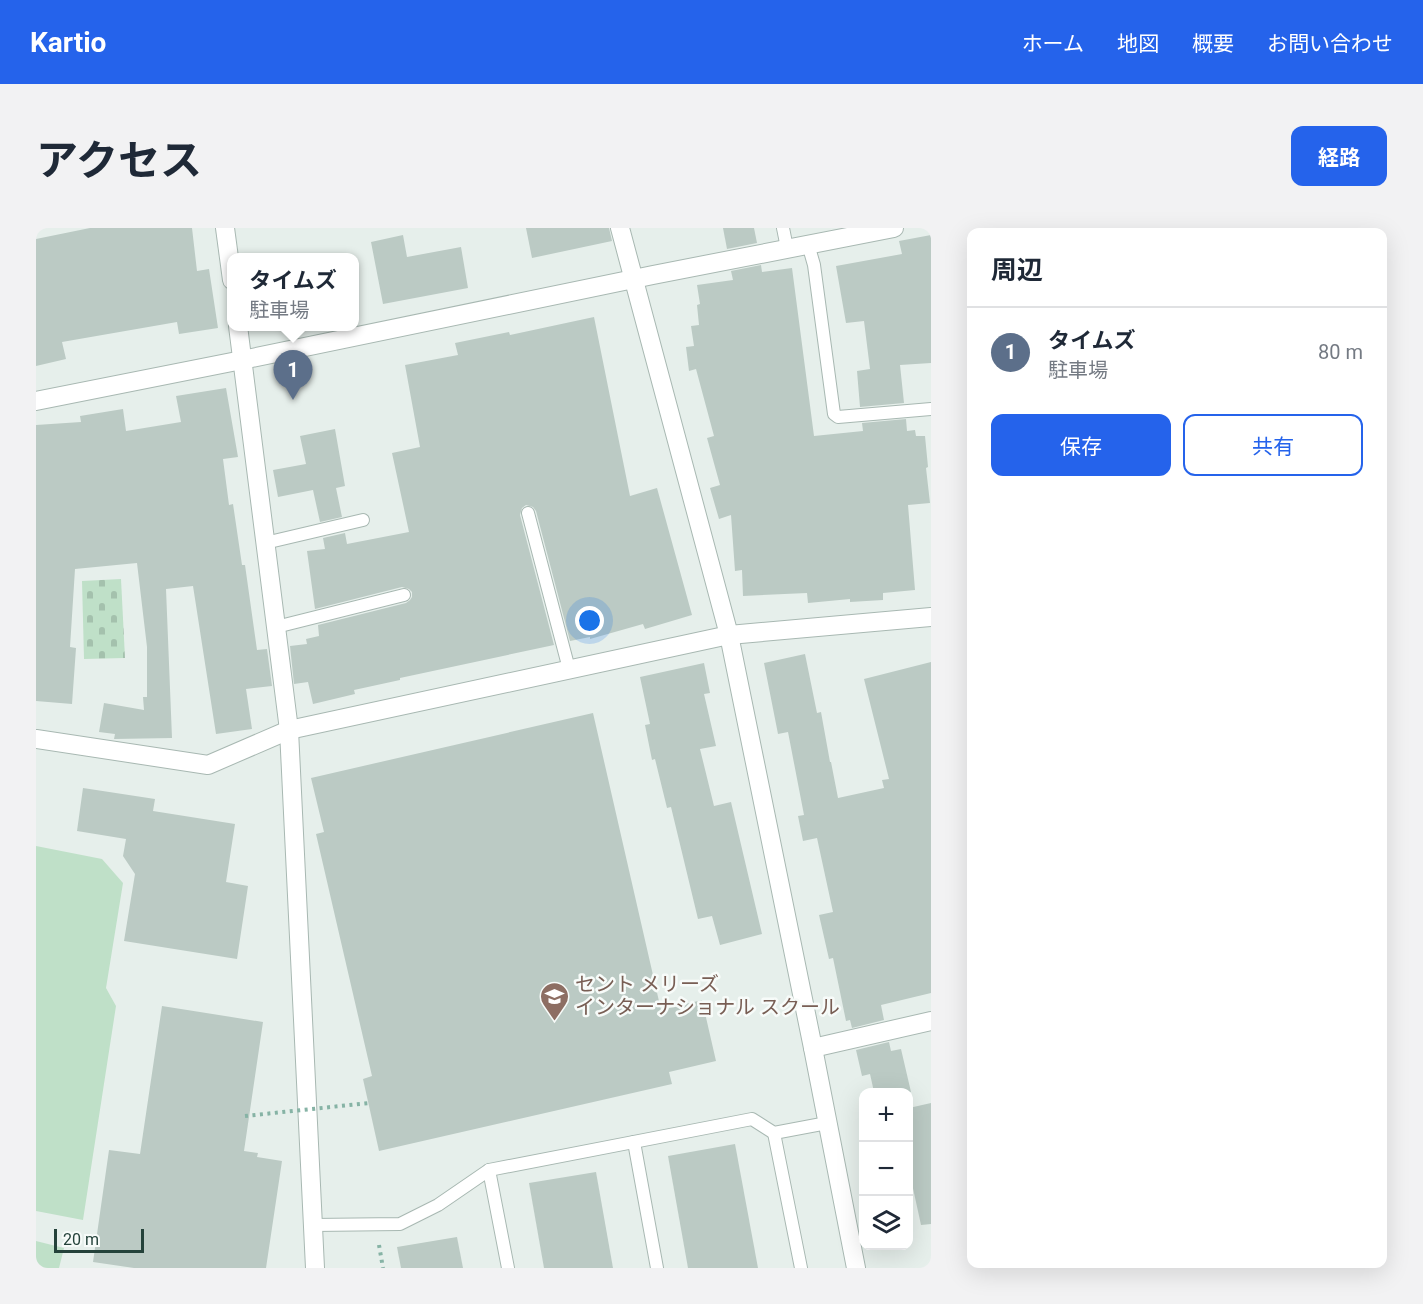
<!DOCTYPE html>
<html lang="ja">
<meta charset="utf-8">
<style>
body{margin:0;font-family:Roboto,"Noto Sans JP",sans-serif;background:#f2f2f3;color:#1f2937}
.controls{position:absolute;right:18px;bottom:18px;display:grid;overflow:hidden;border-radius:12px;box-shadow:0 6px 24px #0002}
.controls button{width:54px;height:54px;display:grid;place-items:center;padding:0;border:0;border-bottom:2px solid #e0e1e3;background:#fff;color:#1f2937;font:30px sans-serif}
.scale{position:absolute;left:18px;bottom:15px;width:90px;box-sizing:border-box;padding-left:6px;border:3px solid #24423a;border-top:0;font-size:16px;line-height:21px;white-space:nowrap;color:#24423a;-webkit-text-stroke:4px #f7fbf9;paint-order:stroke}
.you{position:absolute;left:554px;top:393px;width:21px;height:21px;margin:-15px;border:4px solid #fff;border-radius:50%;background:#1a73e8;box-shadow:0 0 0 9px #1a73e833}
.badge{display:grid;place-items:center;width:39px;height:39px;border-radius:50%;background:#2563eb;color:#fff;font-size:20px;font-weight:700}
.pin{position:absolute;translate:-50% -50px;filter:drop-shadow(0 2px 3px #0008)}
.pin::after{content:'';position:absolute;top:32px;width:21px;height:18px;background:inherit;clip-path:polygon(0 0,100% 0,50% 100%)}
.popup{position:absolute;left:191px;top:25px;width:132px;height:78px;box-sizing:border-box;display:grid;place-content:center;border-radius:12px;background:#fff;filter:drop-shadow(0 2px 4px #0005);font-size:20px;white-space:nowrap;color:#747a83}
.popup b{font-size:22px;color:#1f2937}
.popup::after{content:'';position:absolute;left:50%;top:100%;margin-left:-12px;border:12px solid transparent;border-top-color:#fff}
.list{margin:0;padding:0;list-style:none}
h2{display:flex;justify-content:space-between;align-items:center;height:78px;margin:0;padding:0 24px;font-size:26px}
h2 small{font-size:20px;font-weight:400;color:#747a83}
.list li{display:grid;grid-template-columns:39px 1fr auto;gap:18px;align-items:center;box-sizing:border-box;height:90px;padding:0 24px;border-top:2px solid #e0e1e3}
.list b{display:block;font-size:22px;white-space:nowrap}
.list p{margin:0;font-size:20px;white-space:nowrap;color:#747a83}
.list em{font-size:20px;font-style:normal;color:#747a83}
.actions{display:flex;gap:12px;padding:18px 24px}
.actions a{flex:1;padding:14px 0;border:2px solid #2563eb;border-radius:12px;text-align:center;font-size:21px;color:#2563eb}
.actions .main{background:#2563eb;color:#fff}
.icon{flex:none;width:33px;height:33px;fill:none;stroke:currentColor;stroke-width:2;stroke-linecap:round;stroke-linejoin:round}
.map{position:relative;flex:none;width:895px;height:1040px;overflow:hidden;border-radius:12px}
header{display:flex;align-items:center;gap:36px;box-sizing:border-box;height:84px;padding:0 30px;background:#2563eb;color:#fff}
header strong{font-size:28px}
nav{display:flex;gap:33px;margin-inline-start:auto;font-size:21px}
.intro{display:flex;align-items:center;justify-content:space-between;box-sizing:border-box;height:144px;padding:0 36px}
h1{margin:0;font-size:42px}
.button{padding:15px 27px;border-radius:12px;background:#2563eb;color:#fff;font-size:21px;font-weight:700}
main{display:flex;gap:36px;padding:0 36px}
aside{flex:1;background:#fff;border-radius:12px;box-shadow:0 6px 24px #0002}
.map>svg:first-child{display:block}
.cemetery{fill:url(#cemetery-stones)}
.garden{fill:#bfe0c8}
.building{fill:#bbcac4}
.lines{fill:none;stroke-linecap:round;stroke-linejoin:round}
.service-casing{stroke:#a8b8b2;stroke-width:14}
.minor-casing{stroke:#a8b8b2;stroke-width:20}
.path{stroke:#86b3a5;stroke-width:4;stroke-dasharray:3 4.5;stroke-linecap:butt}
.service{stroke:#fff;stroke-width:12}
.minor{stroke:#fff;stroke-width:18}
.path-bridge{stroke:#86b3a5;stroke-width:4;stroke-dasharray:3 4.5;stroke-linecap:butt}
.labels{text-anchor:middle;stroke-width:5;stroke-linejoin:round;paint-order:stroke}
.education-label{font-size:20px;fill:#785e54;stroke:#f7fbf9;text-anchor:start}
</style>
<header>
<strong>Kartio</strong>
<nav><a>ホーム</a><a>地図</a><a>概要</a><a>お問い合わせ</a></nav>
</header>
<div class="intro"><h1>アクセス</h1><a class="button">経路</a></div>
<main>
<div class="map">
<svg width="895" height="1040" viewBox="0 0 895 1040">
<defs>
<pattern id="cemetery-stones" width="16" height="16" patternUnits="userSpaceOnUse" patternTransform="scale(1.5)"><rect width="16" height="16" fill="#bfe0c8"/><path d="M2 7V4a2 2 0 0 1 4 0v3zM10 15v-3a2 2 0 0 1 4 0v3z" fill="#a4c1ad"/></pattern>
</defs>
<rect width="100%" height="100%" fill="#e6efeb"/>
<polygon class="cemetery" points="85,351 89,430 48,431 46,353"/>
<g class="garden">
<polygon points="0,618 66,631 87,655 70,760 80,778 47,992 0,983"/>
<polygon points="0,1013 28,1020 23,1040 0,1040"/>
</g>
<g class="building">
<polygon points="54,0 156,0 161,43 173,41 182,100 143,106 141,94 26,114 30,131 0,138 0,11"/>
<polygon points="490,0 573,0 576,13 496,30"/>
<polygon points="687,0 718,0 721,15 691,21"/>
<polygon points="367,7 371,29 425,19 432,60 347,76 335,14"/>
<polygon points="895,7 895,135 864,137 868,175 824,179 821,143 834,141 828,93 810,95 800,38 866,26 863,13"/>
<polygon points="725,37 726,44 756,40 778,208 827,203 826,195 870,191 871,203 879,202 880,208 889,208 892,239 890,240 894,275 872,277 879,362 847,365 847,372 814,374 814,371 772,375 771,365 707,368 706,342 699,343 695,287 683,291 674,260 684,257 671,210 678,208 660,141 653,143 650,119 658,118 655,98 663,97 661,77 664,76 661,57 697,52 695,43"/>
<polygon points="558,89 594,268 621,260 656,387 609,401 607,396 554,411 554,409 534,413 500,283 497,279 490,277 486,280 484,287 518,417 364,450 364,452 318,462 319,466 277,476 272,454 258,456 254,418 271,416 270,411 283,408 282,397 370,375 374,372 376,369 376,364 373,361 366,359 279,381 271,323 289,321 287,310 309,305 311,316 373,304 356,225 384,219 369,137 422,127 419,115 473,104 474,107"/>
<polygon points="190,160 202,229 187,231 193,277 197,276 206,337 209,337 221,422 231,421 236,458 210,461 216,501 180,506 157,358 130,361 136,510 78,511 79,506 63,504 68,475 108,482 107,469 111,469 111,419 101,335 39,341 34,419 40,420 36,476 0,473 0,197 45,194 44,188 87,181 90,203 145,194 140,168"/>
<polygon points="299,201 309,258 300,260 306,289 284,294 277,262 242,269 237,242 270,236 264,208"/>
<polygon points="769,426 781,485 785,484 794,534 795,534 802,570 848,560 846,552 853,551 828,451 895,434 895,765 845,777 848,792 816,800 814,792 810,793 797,730 793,731 783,687 797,684 781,610 767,613 762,588 768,587 752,504 742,506 728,435"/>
<polygon points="668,435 674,465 668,466 680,518 664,521 678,578 695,574 726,706 684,717 676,688 662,691 635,579 631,580 619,531 616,532 609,497 614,496 604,449"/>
<polygon points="557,485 625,782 666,772 680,833 633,844 636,856 343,923 327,851 336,848 280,606 288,604 275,550"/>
<polygon points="47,560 119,571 117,583 199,596 190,654 212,658 201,731 88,713 99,646 87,628 90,611 41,603"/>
<polygon points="126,778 227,794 208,923 222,925 221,929 246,933 230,1040 98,1040 57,1034 73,922 104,926"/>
<polygon points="853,814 855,823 865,821 875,864 838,864 834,846 826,848 820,822"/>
<polygon points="895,875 895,996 885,997 873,942 873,880"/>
<polygon points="699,916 722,1040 652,1040 632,928"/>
<polygon points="560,944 577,1040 508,1040 493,955"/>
<polygon points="421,1009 427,1040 365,1040 361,1019"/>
</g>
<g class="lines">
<defs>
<g id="service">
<polyline points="747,0 751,20"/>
<polyline points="772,16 778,37 798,186 802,189 895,181"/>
<polyline points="492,285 533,441"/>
<polyline points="229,315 327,292"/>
<polyline points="240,399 368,367"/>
<polyline points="738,905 765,1040"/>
<polyline points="598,914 621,1040"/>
<polyline points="453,942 472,1040"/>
<polyline points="277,997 364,996 402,977 453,942 716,891 738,905 791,895"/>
</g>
<g id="minor">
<polyline points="189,0 196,52"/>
<polyline points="584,0 693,407 777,820 820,1040"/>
<polyline points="202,98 253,502 279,1040"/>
<polyline points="0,173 206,132 617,47 858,0"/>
<polyline points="0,511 172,537 253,502 693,407 895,389"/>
<polyline points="777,820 895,793"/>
</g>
</defs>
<use href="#service" class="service-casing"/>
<use href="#minor" class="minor-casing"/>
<polyline class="path" points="343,1017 347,1040"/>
<use href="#service" class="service"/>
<use href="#minor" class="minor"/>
<polyline class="path-bridge" points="209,888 333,875"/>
</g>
<defs>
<symbol id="school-pin" viewBox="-11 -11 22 30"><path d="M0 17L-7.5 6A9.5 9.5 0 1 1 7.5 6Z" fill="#8d6e63" stroke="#f7fbf9"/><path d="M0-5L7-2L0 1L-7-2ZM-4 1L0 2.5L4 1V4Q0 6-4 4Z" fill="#fff"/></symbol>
</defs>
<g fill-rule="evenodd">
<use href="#school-pin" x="502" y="752" width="33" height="45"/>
</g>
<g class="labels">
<g class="education-label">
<text x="539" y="763">セント メリーズ<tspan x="539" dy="23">インターナショナル スクール</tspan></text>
</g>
</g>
</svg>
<div class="controls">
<button>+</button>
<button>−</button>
<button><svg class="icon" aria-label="layers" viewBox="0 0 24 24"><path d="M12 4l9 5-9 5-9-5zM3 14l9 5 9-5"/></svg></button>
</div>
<div class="scale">20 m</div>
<div class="you"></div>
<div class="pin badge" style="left:257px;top:172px;background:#5c6f8a">1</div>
<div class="popup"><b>タイムズ</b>駐車場</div>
</div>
<aside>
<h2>周辺<small></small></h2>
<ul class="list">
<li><span class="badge" style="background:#5c6f8a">1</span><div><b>タイムズ</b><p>駐車場</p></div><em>80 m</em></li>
</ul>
<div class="actions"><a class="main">保存</a><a>共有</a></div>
</aside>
</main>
